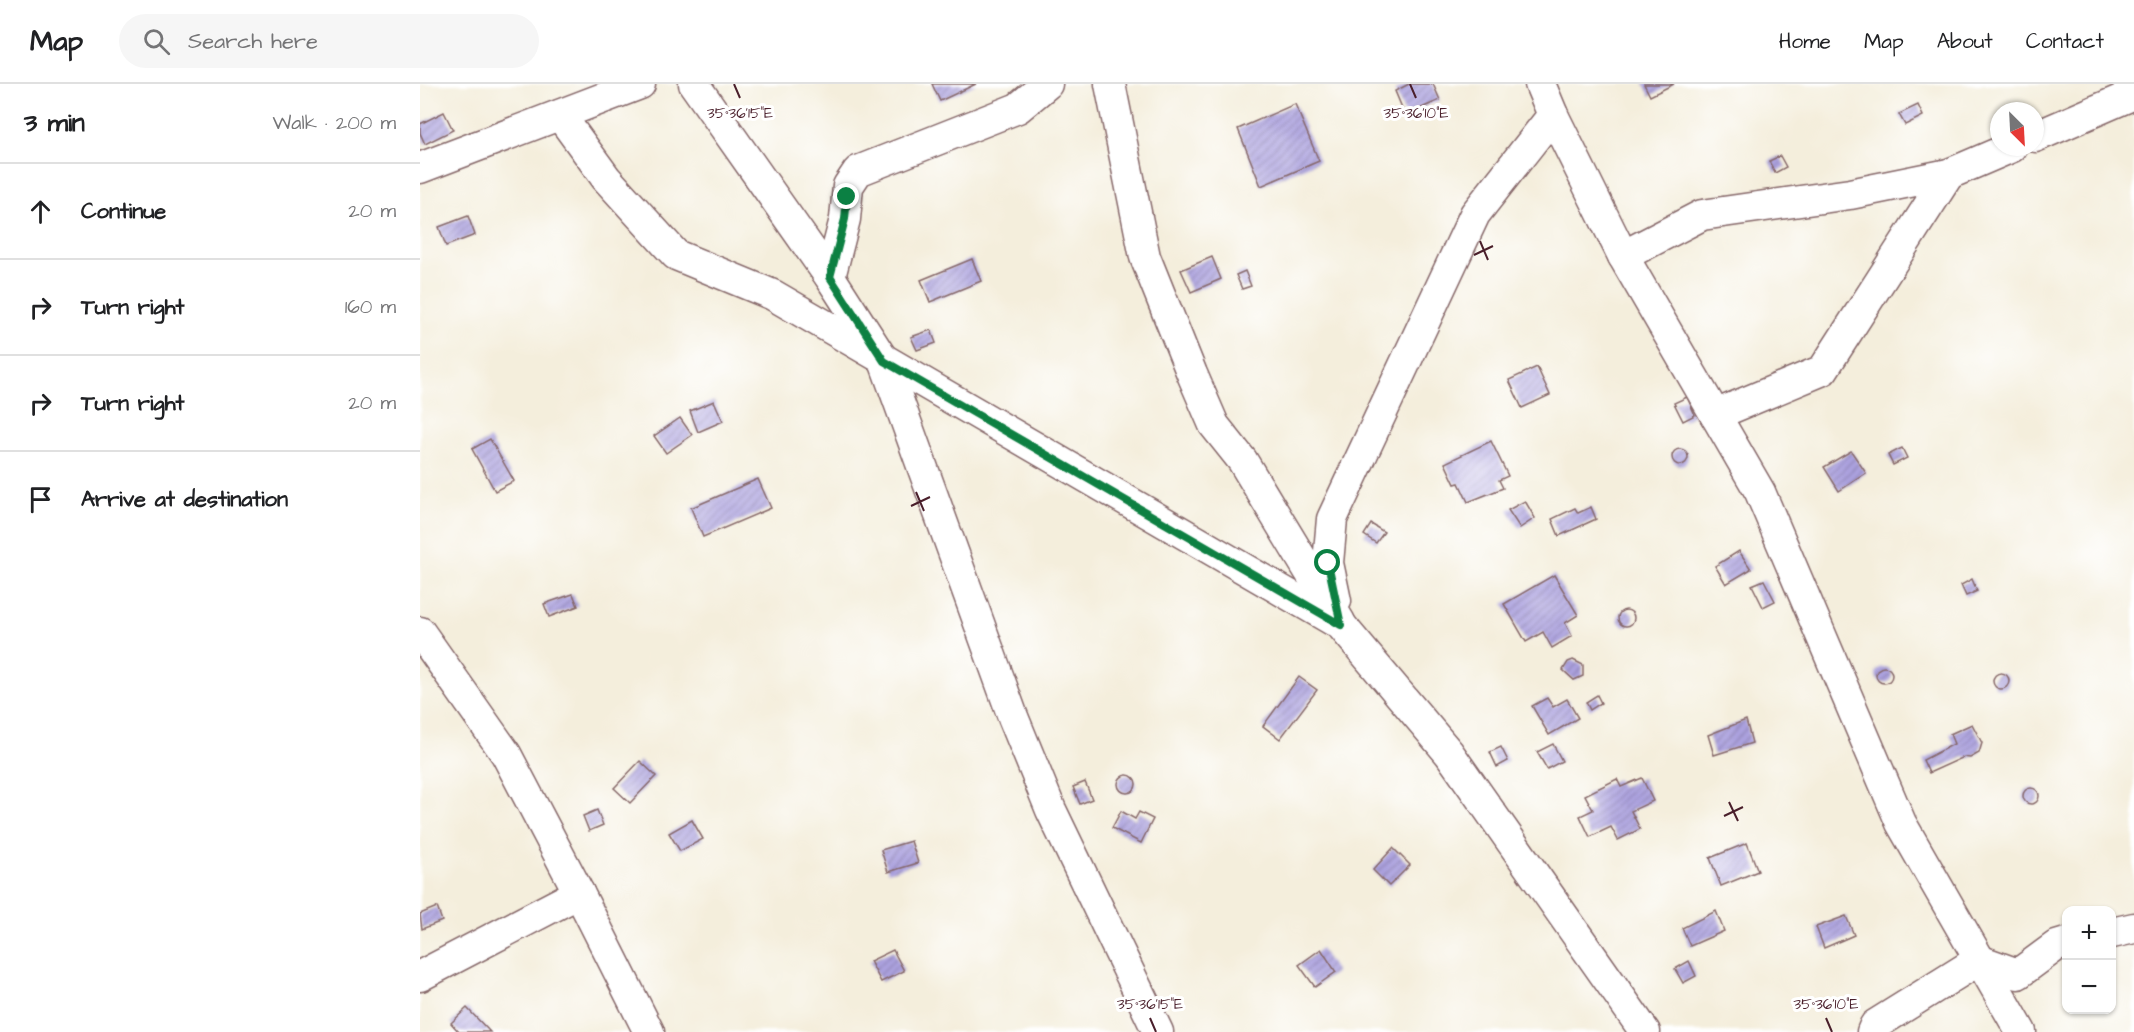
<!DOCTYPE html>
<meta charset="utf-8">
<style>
body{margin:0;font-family:"Architects Daughter",sans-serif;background:#f6f6f6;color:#202124}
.controls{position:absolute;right:18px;bottom:18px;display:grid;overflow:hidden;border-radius:12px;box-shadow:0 2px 4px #0004}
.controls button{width:54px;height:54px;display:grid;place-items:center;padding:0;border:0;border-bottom:2px solid #e0e0e0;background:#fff;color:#202124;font:30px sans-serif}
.compass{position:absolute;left:1570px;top:18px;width:54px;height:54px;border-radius:50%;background:#fff;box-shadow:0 2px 4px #0004;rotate:156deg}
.stop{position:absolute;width:18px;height:18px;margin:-14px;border:4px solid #0b8043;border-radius:50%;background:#fff}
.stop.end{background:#0b8043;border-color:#fff;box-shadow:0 2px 6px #0008}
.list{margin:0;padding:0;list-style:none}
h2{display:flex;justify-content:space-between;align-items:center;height:78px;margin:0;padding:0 24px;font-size:26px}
h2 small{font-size:20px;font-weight:400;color:#757577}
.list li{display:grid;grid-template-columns:39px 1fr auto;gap:18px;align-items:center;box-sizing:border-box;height:96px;padding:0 24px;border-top:2px solid #e0e0e0}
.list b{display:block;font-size:22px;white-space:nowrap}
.list em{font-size:20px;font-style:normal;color:#757577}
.icon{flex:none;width:33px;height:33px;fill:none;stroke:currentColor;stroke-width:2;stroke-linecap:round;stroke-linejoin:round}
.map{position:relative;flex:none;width:1714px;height:948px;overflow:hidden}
header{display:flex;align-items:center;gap:36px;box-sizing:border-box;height:84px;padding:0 30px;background:#fff;border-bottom:2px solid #e0e0e0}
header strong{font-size:28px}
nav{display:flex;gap:33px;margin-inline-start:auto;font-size:21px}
.search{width:420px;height:54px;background:#f6f6f6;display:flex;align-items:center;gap:15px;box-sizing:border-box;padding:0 21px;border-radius:33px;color:#757577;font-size:22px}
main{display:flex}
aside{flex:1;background:#fff}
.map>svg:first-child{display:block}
.building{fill:url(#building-hatch)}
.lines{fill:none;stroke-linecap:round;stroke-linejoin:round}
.minor-casing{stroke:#866769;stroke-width:33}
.minor{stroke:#fff;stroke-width:30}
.route{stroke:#0b8043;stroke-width:8}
.ticks{fill:none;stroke:#4a1f2b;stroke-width:2}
.ticks-label{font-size:15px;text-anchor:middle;fill:#4a1f2b;stroke:#fff;stroke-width:6;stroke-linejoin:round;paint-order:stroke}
</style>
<header>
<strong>Map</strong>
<div class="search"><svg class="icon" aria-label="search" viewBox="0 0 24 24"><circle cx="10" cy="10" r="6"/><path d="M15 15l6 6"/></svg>Search here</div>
<nav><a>Home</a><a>Map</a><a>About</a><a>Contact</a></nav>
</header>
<main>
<aside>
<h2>3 min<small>Walk · 200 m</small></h2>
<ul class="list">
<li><svg class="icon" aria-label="ahead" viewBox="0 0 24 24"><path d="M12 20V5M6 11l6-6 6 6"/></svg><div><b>Continue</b></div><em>20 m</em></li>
<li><svg class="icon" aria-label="right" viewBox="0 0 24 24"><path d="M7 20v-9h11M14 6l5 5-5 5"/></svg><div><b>Turn right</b></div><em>160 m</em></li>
<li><svg class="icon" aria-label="right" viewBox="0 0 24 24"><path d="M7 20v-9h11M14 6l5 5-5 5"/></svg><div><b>Turn right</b></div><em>20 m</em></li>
<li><svg class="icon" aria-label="arrive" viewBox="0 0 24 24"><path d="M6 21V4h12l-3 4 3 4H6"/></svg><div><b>Arrive at destination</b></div></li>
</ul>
</aside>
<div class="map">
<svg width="1714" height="948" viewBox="0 0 1714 948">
<defs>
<pattern id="building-hatch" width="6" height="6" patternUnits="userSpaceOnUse" patternTransform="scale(1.5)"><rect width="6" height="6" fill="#aca2df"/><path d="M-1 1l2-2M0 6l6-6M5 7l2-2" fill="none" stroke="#8e83b5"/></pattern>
</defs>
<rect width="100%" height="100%" fill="#fff"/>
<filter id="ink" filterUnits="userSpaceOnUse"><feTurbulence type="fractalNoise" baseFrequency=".0167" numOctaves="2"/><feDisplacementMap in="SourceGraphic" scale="12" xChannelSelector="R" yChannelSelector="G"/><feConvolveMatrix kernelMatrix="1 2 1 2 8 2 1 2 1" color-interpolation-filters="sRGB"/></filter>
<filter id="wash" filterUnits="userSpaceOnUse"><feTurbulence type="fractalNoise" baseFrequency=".008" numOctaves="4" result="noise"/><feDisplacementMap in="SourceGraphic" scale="24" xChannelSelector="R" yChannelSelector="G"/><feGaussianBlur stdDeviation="1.35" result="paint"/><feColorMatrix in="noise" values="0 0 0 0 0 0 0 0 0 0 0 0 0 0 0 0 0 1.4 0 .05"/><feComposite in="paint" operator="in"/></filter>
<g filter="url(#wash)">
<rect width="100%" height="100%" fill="#f4eedc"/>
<g id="blocks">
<g class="building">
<polygon points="512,0 556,0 520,17"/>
<polygon points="989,0 1013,0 1020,16 985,31 975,7"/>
<polygon points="1224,0 1254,0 1230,12"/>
<polygon points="875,20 899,77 841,102 818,45"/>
<polygon points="1498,21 1503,32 1485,41 1479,30"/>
<polygon points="24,28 33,46 5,60 0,49 0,40"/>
<polygon points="1360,72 1366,83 1355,89 1349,77"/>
<polygon points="48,132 55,151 26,162 19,143"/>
<polygon points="792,173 801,195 771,208 761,186"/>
<polygon points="552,175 561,197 510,218 501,196"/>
<polygon points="825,187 831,202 822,205 816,191"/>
<polygon points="511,246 516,259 497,266 491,253"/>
<polygon points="1117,283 1130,311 1102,324 1089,296"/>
<polygon points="1267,313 1275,331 1263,337 1254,319"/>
<polygon points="294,317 303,337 278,348 270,327"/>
<polygon points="260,334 272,351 246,369 234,352"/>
<polygon points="70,355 94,397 75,407 52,365"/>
<polygon points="1071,357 1088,392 1079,396 1083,404 1048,418 1039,399 1035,400 1025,379"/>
<polygon points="1482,364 1487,374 1473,381 1468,371"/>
<circle cx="1260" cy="373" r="8"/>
<polygon points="1431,367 1446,389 1419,407 1404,383"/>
<polygon points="338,395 351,424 283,453 271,424"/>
<polygon points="1105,417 1115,434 1100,444 1088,426"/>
<polygon points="1171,423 1176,435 1139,452 1132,435 1155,424 1158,429"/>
<polygon points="951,440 964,448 956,459 944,451"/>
<polygon points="1319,467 1331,485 1306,500 1295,482"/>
<polygon points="1134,491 1158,531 1145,539 1152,552 1132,564 1123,548 1106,558 1084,520"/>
<polygon points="1552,495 1557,507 1546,512 1541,501"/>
<polygon points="1344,496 1355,517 1343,523 1332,501"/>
<polygon points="153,510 158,522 129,533 124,520"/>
<circle cx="1206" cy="534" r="8"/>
<polygon points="1153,576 1163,581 1163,592 1154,596 1143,586 1148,578"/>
<circle cx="1464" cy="591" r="8"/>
<circle cx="1581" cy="597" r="8"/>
<polygon points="879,593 897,606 860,655 843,642"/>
<polygon points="1177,611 1181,619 1170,626 1166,618"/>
<polygon points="1127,614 1133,623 1147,615 1158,634 1129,651 1112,622"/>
<polygon points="1326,636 1332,659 1294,671 1288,651"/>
<polygon points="1552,640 1562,659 1559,669 1550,674 1544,673 1509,689 1503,676 1534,660 1530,650"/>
<polygon points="1133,660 1142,677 1127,685 1117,668"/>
<polygon points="1081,663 1088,677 1077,683 1070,668"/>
<polygon points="220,677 236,692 210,719 194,704"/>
<circle cx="707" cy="700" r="9"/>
<polygon points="1222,694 1233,717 1211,727 1220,745 1198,756 1191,743 1170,753 1160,732 1173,726 1165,711 1197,695 1201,703"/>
<polygon points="665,698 672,715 660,720 653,703"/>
<circle cx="1611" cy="712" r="8"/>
<polygon points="177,726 183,741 169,747 163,732"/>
<polygon points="701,727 715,735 719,728 733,735 721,759 692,744"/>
<polygon points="272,736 283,755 260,767 249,749"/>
<polygon points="491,757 498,779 468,788 461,766"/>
<polygon points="1327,759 1338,787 1301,802 1290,774"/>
<polygon points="973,764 990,781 969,802 953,786"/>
<polygon points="17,823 22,837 2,845 0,830"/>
<polygon points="1296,827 1304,847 1270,862 1262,844"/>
<polygon points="1426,832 1434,851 1404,864 1396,843"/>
<polygon points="901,865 916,888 895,903 879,881"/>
<polygon points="473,866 484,887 461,898 450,877"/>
<polygon points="1269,877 1276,892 1263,899 1255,885"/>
<polygon points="47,924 70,948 39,948 31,939"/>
</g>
</g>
</g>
<g filter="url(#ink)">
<use href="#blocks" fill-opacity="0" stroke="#866769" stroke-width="1.5"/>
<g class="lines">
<defs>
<g id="minor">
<polyline points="274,0 410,193 464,277 593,633 631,726 738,948"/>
<polyline points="690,0 725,173 772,290 794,341 822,376 920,538"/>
<polyline points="1120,0 1133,31 1203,172 1340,408 1481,739 1601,948"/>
<polyline points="140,31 186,94 256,171 353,211 921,541 1029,669 1225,948"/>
<polyline points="1615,53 1714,10"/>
<polyline points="0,84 220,0"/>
<polyline points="1203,172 1282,131 1430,110 1529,90"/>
<polyline points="410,193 425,135 428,102 438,87 598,24 627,0"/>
<polyline points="1295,331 1403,286 1529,90 1592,63"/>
<polyline points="916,517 908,479 912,435 1055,130 1133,31"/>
<polyline points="0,548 86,670 159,809 229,948"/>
<polyline points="1692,849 1714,844"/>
<polyline points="0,892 159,809"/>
<polyline points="1452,948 1455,941 1559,876 1598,890 1636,862 1646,859"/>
</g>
</defs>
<use href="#minor" class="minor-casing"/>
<use href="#minor" class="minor"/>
</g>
</g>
<g class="lines" filter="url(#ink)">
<polyline class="route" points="427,113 425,135 410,193 464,277 921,541 908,479"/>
</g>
<path class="ticks" d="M314 0 320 14M990 0 996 14M1060 157 1068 176M1054 171 1073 162M496 408 504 427M491 422 510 413M1309 718 1318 737M1304 732 1323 723M730 934 736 948M1406 934 1412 948"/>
<g class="ticks-label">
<text x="320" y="34">35°36'15"E</text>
<text x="996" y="34">35°36'10"E</text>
<text x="730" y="925">35°36'15"E</text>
<text x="1406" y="925">35°36'10"E</text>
</g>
</svg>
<div class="controls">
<button>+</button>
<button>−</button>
</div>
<svg class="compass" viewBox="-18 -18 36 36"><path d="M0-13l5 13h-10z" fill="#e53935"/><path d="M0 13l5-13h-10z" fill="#757577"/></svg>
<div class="stop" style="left:908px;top:479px"></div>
<div class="stop end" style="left:427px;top:113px"></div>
</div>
</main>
